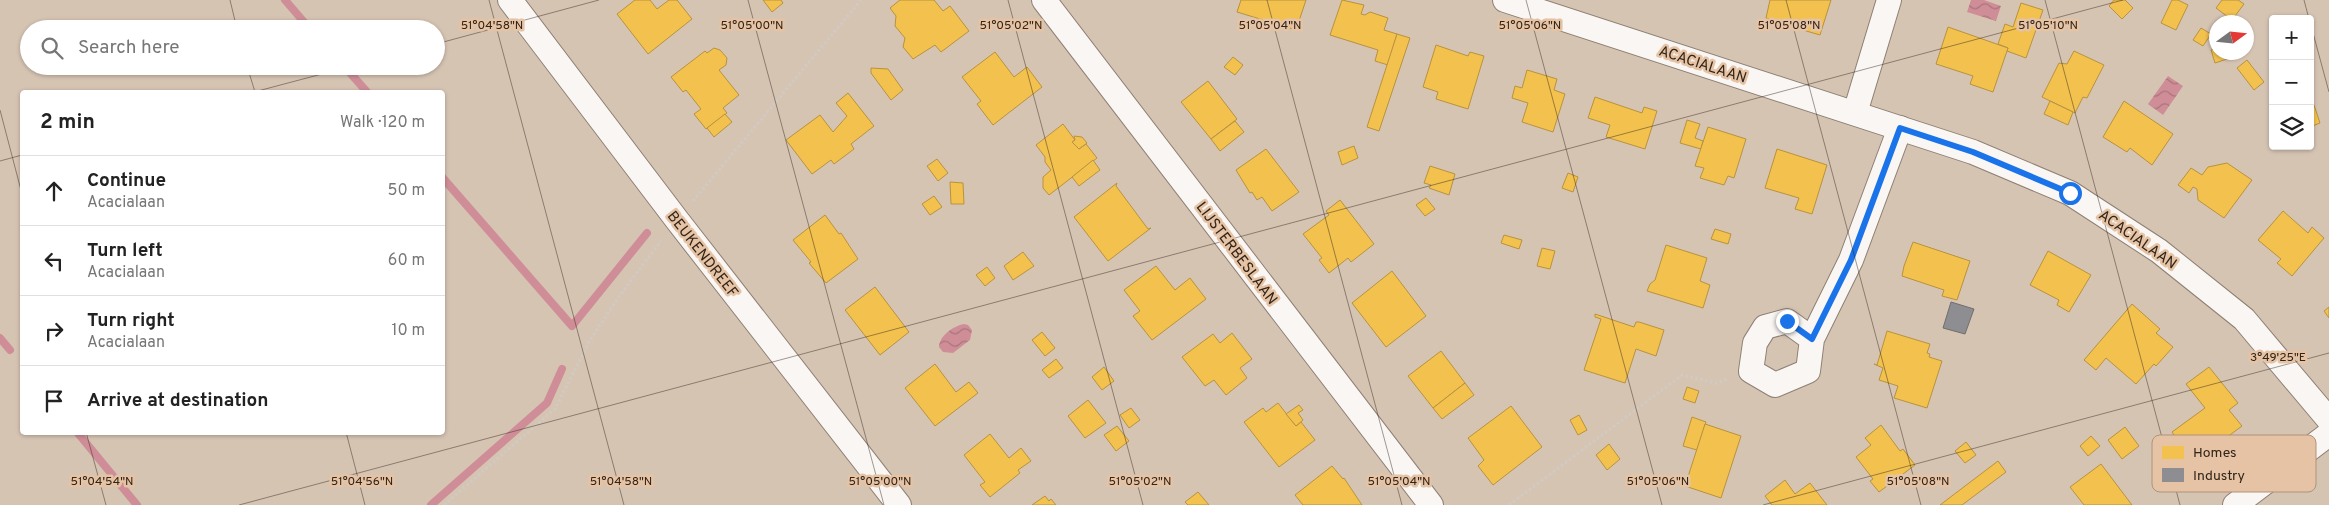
<!DOCTYPE html>
<meta charset="utf-8">
<style>
body{margin:0;font-family:Overpass,sans-serif;background:#f6f6f6;color:#222}
.controls{position:absolute;right:15px;top:15px;display:grid;overflow:hidden;border-radius:5px;box-shadow:0 1px 4px #0004}
.controls button{width:45px;height:45px;display:grid;place-items:center;padding:0;border:0;border-bottom:1px solid #e0e0e0;background:#fff;color:#222;font:25px sans-serif}
.compass{position:absolute;left:2209px;top:15px;width:45px;height:45px;border-radius:50%;background:#fff;box-shadow:0 1px 4px #0004;rotate:75deg}
.stop{position:absolute;width:15px;height:15px;margin:-11px;border:4px solid #1a73e8;border-radius:50%;background:#fff}
.stop.end{background:#1a73e8;border-color:#fff;box-shadow:0 1px 5px #0008}
.list{margin:0;padding:0;list-style:none}
h2{display:flex;justify-content:space-between;align-items:center;height:65px;margin:0;padding:0 20px;font-size:21px}
h2 small{font-size:16px;font-weight:400;color:#767676}
.list li{display:grid;grid-template-columns:32px 1fr auto;gap:15px;align-items:center;box-sizing:border-box;height:70px;padding:0 20px;border-top:1px solid #e0e0e0}
.list b{display:block;font-size:19px;white-space:nowrap}
.list p{margin:0;font-size:16px;white-space:nowrap;color:#767676}
.list em{font-size:16px;font-style:normal;color:#767676}
.icon{flex:none;width:28px;height:28px;fill:none;stroke:currentColor;stroke-width:2;stroke-linecap:round;stroke-linejoin:round}
.map{position:relative;flex:none;width:2329px;height:505px;overflow:hidden}
.search{position:absolute;background:#fff;box-shadow:0 1px 4px #0004;left:20px;top:20px;width:425px;height:55px;display:flex;align-items:center;gap:12px;box-sizing:border-box;padding:0 18px;border-radius:28px;color:#767676;font-size:19px}
.panel{position:absolute;background:#fff;box-shadow:0 1px 4px #0004;left:20px;top:90px;width:425px;height:345px;border-radius:5px}
.map>svg:first-child{display:block}
.water{fill:url(#water-waves)}
.homes{fill:#f2c14e;stroke:#b8923e}
.industry{fill:#8d8d92;stroke:#716e6d}
.lines{fill:none;stroke-linecap:round;stroke-linejoin:round}
.stream{stroke:#cf8e97;stroke-width:8}
.street-casing{stroke:#8d8073;stroke-width:26}
.path{stroke:#d0cac5;stroke-width:3;stroke-dasharray:2.5 2.5;stroke-linecap:butt}
.street{stroke:#f9f6f4;stroke-width:24}
.route{stroke:#1a73e8;stroke-width:6}
.ticks{fill:none;stroke:#312418;stroke-width:1;stroke-opacity:0.45}
.labels{text-anchor:middle;stroke-width:5;stroke-linejoin:round;paint-order:stroke}
.street-label{font-size:15px;fill:#312418;stroke:#e5c3a4}
.key{fill:#e5c3a4;stroke:#af937a;stroke-width:1}
.key-label{font-size:14px;fill:#312418}
.ticks-label{font-size:12px;text-anchor:middle;fill:#312418;stroke:#e5c3a4;stroke-width:5;stroke-linejoin:round;paint-order:stroke}
</style>
<div class="map">
<svg width="2329" height="505" viewBox="0 0 2329 505">
<defs>
<pattern id="water-waves" width="16" height="10" patternUnits="userSpaceOnUse" patternTransform="scale(1.25)"><rect width="16" height="10" fill="#cf8e97"/><path d="M0 5q4-4 8 0t8 0" fill="none" stroke="#a9747a"/></pattern>
</defs>
<rect width="100%" height="100%" fill="#d6c4b3"/>
<g class="water">
<polygon points="1971,0 1984,0 2001,6 1996,21 1967,12"/>
<polygon points="2168,76 2183,86 2163,115 2148,104"/>
<path d="M964 324 968 325 972 330 970 340 953 353 943 352 939 347C939 336 953 326 964 324Z"/>
</g>
<g class="homes">
<polygon points="635,0 650,0 657,9 669,0 677,0 692,19 648,54 617,14"/>
<polygon points="763,0 781,0 783,3 772,12"/>
<polygon points="900,0 934,0 943,11 950,6 969,31 941,52 935,45 913,59 903,47 905,38 895,26 896,16 890,8"/>
<polygon points="1241,0 1306,0 1296,30 1237,12"/>
<polygon points="1342,0 1364,5 1361,14 1365,15 1370,12 1388,18 1384,30 1397,34 1388,65 1375,61 1378,50 1330,35"/>
<polygon points="1770,0 1831,0 1820,35 1796,28 1797,26 1766,18"/>
<polygon points="2114,0 2125,0 2133,8 2122,19 2109,6"/>
<polygon points="2172,0 2178,0 2188,5 2176,30 2161,23"/>
<polygon points="2222,0 2238,0 2244,4 2232,20 2216,8"/>
<polygon points="2021,3 2043,10 2026,58 2007,51 2008,48 1998,44 2005,24 2013,27"/>
<polygon points="1948,27 2008,48 1993,92 1970,84 1973,76 1936,64"/>
<polygon points="2201,28 2211,34 2203,46 2193,40"/>
<polygon points="1397,34 1410,38 1379,131 1367,127"/>
<polygon points="1436,45 1468,56 1470,52 1484,56 1468,109 1436,99 1438,92 1423,87"/>
<polygon points="714,48 720,50 727,58 726,65 719,70 739,95 723,108 727,113 706,129 694,114 701,109 686,90 683,92 671,77 705,51 707,53"/>
<polygon points="2216,48 2216,52 2228,52 2230,58 2215,63 2211,50"/>
<polygon points="2074,51 2104,65 2087,98 2083,97 2075,113 2042,97 2059,63 2067,64"/>
<polygon points="995,52 1014,77 1027,67 1042,87 993,125 977,104 981,101 962,77"/>
<polygon points="1233,57 1243,65 1235,75 1224,67"/>
<polygon points="2247,60 2264,82 2254,90 2237,68"/>
<polygon points="871,68 888,69 903,90 891,100 871,73"/>
<polygon points="1527,70 1557,79 1554,90 1565,94 1553,132 1522,122 1528,103 1512,98 1515,86 1522,88"/>
<polygon points="1208,81 1237,119 1211,139 1181,102"/>
<polygon points="848,93 874,126 851,144 854,149 834,164 831,160 812,174 786,140 820,115 833,132 847,116 836,103"/>
<polygon points="1595,97 1642,113 1644,107 1657,111 1645,149 1606,137 1610,125 1588,118"/>
<polygon points="2050,101 2073,112 2068,125 2044,114"/>
<polygon points="2124,101 2173,134 2152,165 2130,148 2127,152 2103,137"/>
<polygon points="2314,105 2320,123 2310,127 2310,107"/>
<polygon points="725,114 732,122 714,137 707,128"/>
<polygon points="1687,120 1700,124 1695,138 1703,141 1701,149 1680,143"/>
<polygon points="1235,121 1244,132 1220,151 1211,139"/>
<polygon points="1063,124 1075,140 1072,142 1079,149 1086,144 1097,158 1049,195 1043,188 1043,177 1051,170 1045,162 1045,157 1036,145"/>
<polygon points="1708,127 1746,139 1734,178 1728,176 1724,185 1700,178 1704,168 1695,166"/>
<polygon points="1074,136 1082,137 1087,143 1079,149 1072,142 1075,140"/>
<polygon points="1354,146 1358,158 1342,165 1338,152"/>
<polygon points="1266,149 1299,192 1272,211 1262,197 1257,200 1252,192 1250,193 1236,170"/>
<polygon points="1777,149 1827,165 1812,214 1795,209 1799,198 1765,188"/>
<polygon points="937,159 948,173 938,181 927,166"/>
<polygon points="1093,160 1100,170 1079,186 1072,177"/>
<polygon points="2227,163 2252,180 2224,218 2198,200 2197,189 2193,187 2189,193 2178,185 2191,168 2202,175 2208,167"/>
<polygon points="1430,166 1455,174 1449,195 1429,188 1431,185 1424,183"/>
<polygon points="1568,173 1578,177 1573,192 1562,188"/>
<polygon points="950,182 963,183 964,204 951,204"/>
<polygon points="1117,183 1116,186 1148,229 1151,228 1108,261 1074,217"/>
<polygon points="934,196 942,207 930,215 922,204"/>
<polygon points="1426,198 1435,209 1425,216 1416,205"/>
<polygon points="1340,200 1374,244 1351,262 1348,258 1329,273 1319,260 1322,258 1303,234 1329,215 1326,211"/>
<polygon points="2283,211 2308,233 2312,227 2324,238 2292,276 2277,263 2281,259 2258,240"/>
<polygon points="825,215 839,234 841,233 858,259 826,283 809,263 811,262 793,240"/>
<polygon points="1715,229 1731,234 1728,244 1711,239"/>
<polygon points="1504,235 1522,240 1519,249 1501,243"/>
<polygon points="1913,242 1970,261 1957,300 1942,296 1944,290 1902,276 1904,266"/>
<polygon points="1666,245 1707,258 1700,281 1710,285 1703,308 1647,291 1650,284 1655,280"/>
<polygon points="1542,248 1555,251 1550,269 1537,266"/>
<polygon points="2048,251 2091,275 2069,312 2057,305 2059,300 2030,285"/>
<polygon points="1023,252 1034,266 1013,280 1004,266"/>
<polygon points="1156,266 1175,290 1190,278 1206,299 1152,340 1133,316 1140,311 1124,290"/>
<polygon points="987,267 995,278 985,286 976,275"/>
<polygon points="1392,271 1426,316 1386,347 1352,303"/>
<polygon points="875,287 909,332 880,355 845,310"/>
<polygon points="2132,304 2160,329 2156,333 2173,347 2156,366 2154,364 2136,384 2106,358 2096,370 2084,360"/>
<polygon points="2329,307 2329,318 2324,311"/>
<polygon points="1595,314 1634,327 1636,322 1639,322 1664,330 1656,356 1636,349 1625,383 1584,370 1601,319 1595,317"/>
<polygon points="1887,331 1930,344 1927,353 1930,354 1929,357 1942,361 1927,408 1894,398 1898,386 1879,380 1883,368 1874,364 1877,365"/>
<polygon points="1042,332 1055,348 1045,356 1032,340"/>
<polygon points="1232,333 1252,359 1240,368 1247,378 1226,395 1214,380 1205,386 1182,357 1213,334 1220,343"/>
<polygon points="1441,351 1465,383 1433,408 1408,376"/>
<polygon points="1056,359 1063,368 1049,378 1042,370"/>
<polygon points="935,364 956,392 969,382 978,393 935,426 905,388"/>
<polygon points="1104,367 1114,381 1102,390 1092,377"/>
<polygon points="2209,367 2238,403 2229,410 2242,426 2176,475 2163,463 2156,448 2174,435 2172,432 2205,408 2186,384"/>
<polygon points="1465,383 1474,395 1442,419 1433,408"/>
<polygon points="1687,387 1699,391 1695,403 1683,399"/>
<polygon points="1088,400 1106,423 1085,438 1068,416"/>
<polygon points="1278,403 1296,426 1301,422 1315,440 1279,467 1244,422 1263,408 1266,412"/>
<polygon points="1299,405 1303,410 1298,413 1303,420 1296,426 1286,414"/>
<polygon points="1511,406 1542,447 1493,485 1478,466 1484,460 1468,438"/>
<polygon points="1131,408 1140,420 1129,428 1120,415"/>
<polygon points="1579,415 1587,430 1578,435 1570,420"/>
<polygon points="1692,417 1706,422 1697,450 1683,446"/>
<polygon points="1705,424 1741,436 1721,498 1685,486"/>
<polygon points="1881,425 1900,451 1903,449 1915,465 1879,492 1870,481 1873,479 1856,457 1871,445 1865,438"/>
<polygon points="1117,426 1129,441 1116,451 1104,435"/>
<polygon points="2125,427 2139,446 2122,459 2108,440"/>
<polygon points="990,434 1009,458 1021,448 1031,461 1018,470 1020,473 990,497 980,485 985,482 964,455"/>
<polygon points="2091,436 2100,446 2088,456 2080,446"/>
<polygon points="1966,442 1976,455 1965,463 1955,451"/>
<polygon points="1609,444 1620,459 1607,470 1596,455"/>
<polygon points="1998,461 2006,472 1962,505 1940,505"/>
<polygon points="2101,464 2132,505 2084,505 2070,487"/>
<polygon points="1332,466 1343,479 1344,478 1362,505 1303,505 1295,495"/>
<polygon points="1785,480 1795,494 1810,483 1827,505 1772,505 1765,496"/>
<polygon points="1198,492 1209,505 1188,505 1185,502"/>
<polygon points="1045,496 1049,501 1051,499 1056,505 1032,505"/>
</g>
<polygon class="industry" points="1951,302 1974,309 1965,334 1943,328"/>
<g class="lines">
<g class="stream">
<polyline points="285,0 310,29"/>
<polyline points="344,66 367,92"/>
<polyline points="442,177 572,326 647,233"/>
<polyline points="0,338 10,350"/>
<polyline points="77,432 137,505"/>
<polyline points="431,505 547,403 562,369"/>
</g>
<defs>
<g id="street">
<polyline points="510,0 677,220 899,505"/>
<polyline points="1044,0 1431,505"/>
<polyline points="1505,0 1973,152 2070,193 2159,251 2244,319 2329,420"/>
<polyline points="1855,113 1889,0"/>
<polyline points="1812,339 1787,321 1765,327 1755,343 1751,371 1775,385 1808,371 1812,339 1851,260 1900,128"/>
<polyline points="2235,505 2329,434"/>
</g>
</defs>
<use href="#street" class="street-casing"/>
<g class="path">
<polyline points="693,201 861,0"/>
<polyline points="444,505 555,409 590,340 620,295 661,241"/>
<polyline points="1509,505 1682,375 1716,383 1727,379"/>
</g>
<use href="#street" class="street"/>
</g>
<g class="lines">
<polyline class="route" points="1787,321 1812,339 1851,260 1900,128 1973,152 2070,193"/>
</g>
<path class="ticks" d="M230 0 237 29M489 0 624 505M748 0 884 505M1008 0 1143 505M1267 0 1402 505M1526 0 1662 505M1786 0 1921 505M2045 0 2180 505M2304 0 2309 19M2310 22 2329 92M436 44 599 0M247 66 255 92M254 92 352 66M0 110 22 194M0 161 22 155M86 432 106 505M346 432 365 505M239 505 2123 0M1763 505 2329 353"/>
<g class="labels">
<g class="street-label">
<text transform="translate(1703 64) rotate(18)" y="5">ACACIALAAN</text>
<text transform="translate(2138 239) rotate(35)" y="5">ACACIALAAN</text>
<text transform="translate(1237 253) rotate(53)" y="5">LIJSTERBESLAAN</text>
<text transform="translate(703 254) rotate(52)" y="5">BEUKENDREEF</text>
</g>
</g>
<rect x="2152" y="435" width="164" height="57" rx="8" class="key"/>
<rect x="2162" y="446" width="22" height="13" fill="#f2c14e"/>
<rect x="2162" y="468" width="22" height="14" fill="#8d8d92"/>
<g class="key-label">
<text x="2193" y="457">Homes</text>
<text x="2193" y="480">Industry</text>
</g>
<g class="ticks-label">
<text x="492" y="29">51°04'58"N</text>
<text x="752" y="29">51°05'00"N</text>
<text x="1011" y="29">51°05'02"N</text>
<text x="1270" y="29">51°05'04"N</text>
<text x="2048" y="29">51°05'10"N</text>
<text x="1530" y="29">51°05'06"N</text>
<text x="1789" y="29">51°05'08"N</text>
<text x="2278" y="361">3°49'25"E</text>
<text x="102" y="485">51°04'54"N</text>
<text x="362" y="485">51°04'56"N</text>
<text x="621" y="485">51°04'58"N</text>
<text x="880" y="485">51°05'00"N</text>
<text x="1140" y="485">51°05'02"N</text>
<text x="1399" y="485">51°05'04"N</text>
<text x="1658" y="485">51°05'06"N</text>
<text x="1918" y="485">51°05'08"N</text>
</g>
</svg>
<div class="controls">
<button>+</button>
<button>−</button>
<button><svg class="icon" aria-label="layers" viewBox="0 0 24 24"><path d="M12 4l9 5-9 5-9-5zM3 14l9 5 9-5"/></svg></button>
</div>
<svg class="compass" viewBox="-18 -18 36 36"><path d="M0-13l5 13h-10z" fill="#e53935"/><path d="M0 13l5-13h-10z" fill="#767676"/></svg>
<div class="stop" style="left:2070px;top:193px"></div>
<div class="stop end" style="left:1787px;top:321px"></div>
<div class="search"><svg class="icon" aria-label="search" viewBox="0 0 24 24"><circle cx="10" cy="10" r="6"/><path d="M15 15l6 6"/></svg>Search here</div>
<section class="panel">
<h2>2 min<small>Walk · 120 m</small></h2>
<ul class="list">
<li><svg class="icon" aria-label="ahead" viewBox="0 0 24 24"><path d="M12 20V5M6 11l6-6 6 6"/></svg><div><b>Continue</b><p>Acacialaan</p></div><em>50 m</em></li>
<li><svg class="icon" aria-label="left" viewBox="0 0 24 24"><path d="M17 20v-9H6M10 6l-5 5 5 5"/></svg><div><b>Turn left</b><p>Acacialaan</p></div><em>60 m</em></li>
<li><svg class="icon" aria-label="right" viewBox="0 0 24 24"><path d="M7 20v-9h11M14 6l5 5-5 5"/></svg><div><b>Turn right</b><p>Acacialaan</p></div><em>10 m</em></li>
<li><svg class="icon" aria-label="arrive" viewBox="0 0 24 24"><path d="M6 21V4h12l-3 4 3 4H6"/></svg><div><b>Arrive at destination</b></div></li>
</ul>
</section>
</div>
